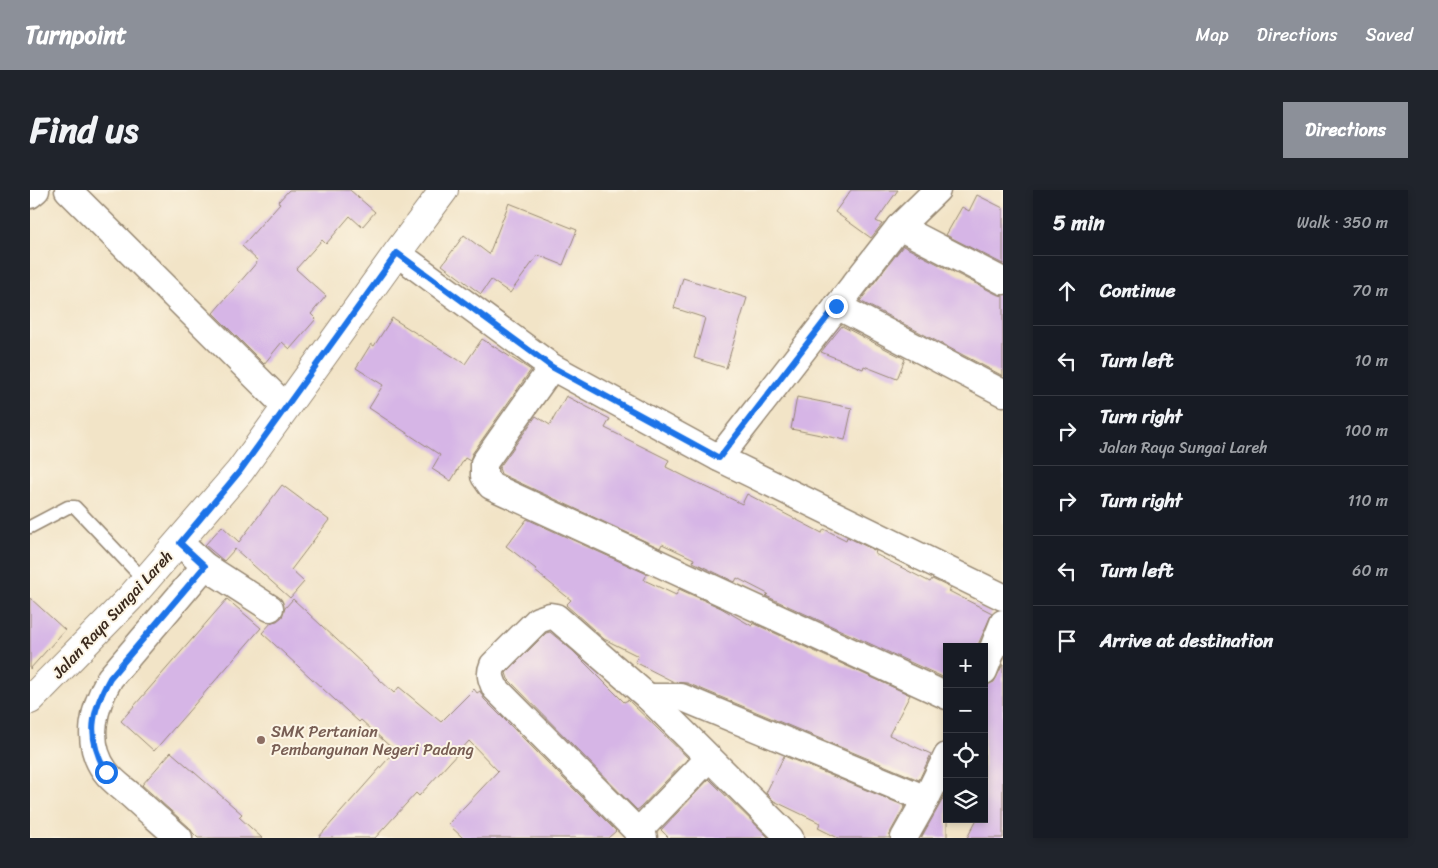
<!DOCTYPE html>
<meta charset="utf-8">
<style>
body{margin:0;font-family:Sriracha,sans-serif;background:#20242c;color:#f1f3f6}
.controls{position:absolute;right:15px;bottom:15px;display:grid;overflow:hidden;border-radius:0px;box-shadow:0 2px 8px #0003}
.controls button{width:45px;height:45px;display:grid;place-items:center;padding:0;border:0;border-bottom:1px solid #363941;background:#171b24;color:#f1f3f6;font:25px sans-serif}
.stop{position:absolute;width:15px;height:15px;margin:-11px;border:4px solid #1a73e8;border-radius:50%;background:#fff}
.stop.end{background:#1a73e8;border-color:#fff;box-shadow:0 1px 5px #0008}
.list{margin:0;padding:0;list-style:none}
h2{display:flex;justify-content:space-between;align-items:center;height:65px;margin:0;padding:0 20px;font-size:21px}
h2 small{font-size:16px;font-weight:400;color:#9ea1a6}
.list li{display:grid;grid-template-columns:32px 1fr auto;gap:15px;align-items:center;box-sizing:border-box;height:70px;padding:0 20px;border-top:1px solid #363941}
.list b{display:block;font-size:19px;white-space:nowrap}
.list p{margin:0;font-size:16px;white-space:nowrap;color:#9ea1a6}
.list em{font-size:16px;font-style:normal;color:#9ea1a6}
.icon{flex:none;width:28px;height:28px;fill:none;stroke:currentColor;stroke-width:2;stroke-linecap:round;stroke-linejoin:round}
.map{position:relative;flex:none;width:973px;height:648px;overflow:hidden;border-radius:0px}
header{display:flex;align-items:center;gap:30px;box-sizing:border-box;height:70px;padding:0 25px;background:#8c9099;color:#fff}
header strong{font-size:24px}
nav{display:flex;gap:28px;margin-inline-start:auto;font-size:18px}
.intro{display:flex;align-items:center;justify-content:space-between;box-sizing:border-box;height:120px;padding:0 30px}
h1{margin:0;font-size:35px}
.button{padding:12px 22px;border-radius:0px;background:#8c9099;color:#fff;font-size:18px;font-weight:700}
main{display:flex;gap:30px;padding:0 30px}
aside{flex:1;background:#171b24;border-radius:0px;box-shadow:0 2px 8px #0003}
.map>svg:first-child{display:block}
.building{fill:#d6b5e6}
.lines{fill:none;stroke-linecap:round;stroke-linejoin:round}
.lane-casing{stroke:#968772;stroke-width:15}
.street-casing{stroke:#968772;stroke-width:29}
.secondary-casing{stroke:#968772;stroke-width:30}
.lane{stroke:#fff;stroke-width:12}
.street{stroke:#fff;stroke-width:26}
.secondary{stroke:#fff;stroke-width:28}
.route{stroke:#1a73e8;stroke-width:6}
.education-dot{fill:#8d6e63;stroke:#fcf5e5;stroke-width:2}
.labels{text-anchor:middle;stroke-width:4;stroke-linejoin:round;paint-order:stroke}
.street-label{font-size:16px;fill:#3b2a1e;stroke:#fcf5e5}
.education-label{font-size:16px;fill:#785e54;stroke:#fcf5e5;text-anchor:start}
</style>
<header>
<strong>Turnpoint</strong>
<nav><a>Map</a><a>Directions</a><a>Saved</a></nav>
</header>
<div class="intro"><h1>Find us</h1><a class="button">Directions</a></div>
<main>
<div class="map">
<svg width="973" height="648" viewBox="0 0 973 648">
<rect width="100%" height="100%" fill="#fcf5e5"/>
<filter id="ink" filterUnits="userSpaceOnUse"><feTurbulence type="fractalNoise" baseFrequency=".02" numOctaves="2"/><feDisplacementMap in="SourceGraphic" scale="10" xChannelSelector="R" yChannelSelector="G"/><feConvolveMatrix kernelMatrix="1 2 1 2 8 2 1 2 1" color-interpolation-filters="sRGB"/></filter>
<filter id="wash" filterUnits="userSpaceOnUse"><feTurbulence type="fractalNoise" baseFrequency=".0096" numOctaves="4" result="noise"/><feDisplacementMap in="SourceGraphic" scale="20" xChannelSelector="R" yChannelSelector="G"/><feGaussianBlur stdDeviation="1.12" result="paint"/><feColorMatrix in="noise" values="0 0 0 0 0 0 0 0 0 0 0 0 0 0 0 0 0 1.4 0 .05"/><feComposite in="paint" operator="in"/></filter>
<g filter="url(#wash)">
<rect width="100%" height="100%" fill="#f2e4c7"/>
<g id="blocks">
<g class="building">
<polygon points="259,0 320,0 345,22 332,37 320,26 296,54 292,50 266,79 296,106 281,124 286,129 260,159 252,152 234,174 183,123 228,71 212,56 250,13 248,12"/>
<polygon points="821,0 868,0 846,31 852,34 841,48 805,22"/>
<polygon points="947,5 973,18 973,74 916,45 932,17 939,21"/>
<polygon points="479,13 547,40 533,75 508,65 480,103 461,90 451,104 412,75 434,45 459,64"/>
<polygon points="873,56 966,104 973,106 973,186 830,111"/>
<polygon points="653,88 717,108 696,178 664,168 675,128 644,118"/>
<polygon points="362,128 435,174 452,149 501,180 442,264 440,271 435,268 421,291 402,279 410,265 339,218 353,195 326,178 341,154 344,156"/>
<polygon points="812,136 875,169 867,189 834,176 833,179 791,162"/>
<polygon points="536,206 580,229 575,238 639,270 636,277 670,294 712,314 717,304 792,343 794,339 816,350 817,347 846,361 845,364 900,392 902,389 921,398 919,401 962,423 947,457 917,457 917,489 736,406 738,404 707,388 705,392 663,372 664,369 632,354 630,358 471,284 469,278 506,226 520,235"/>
<polygon points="767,207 822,218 815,250 761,239"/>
<polygon points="252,295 299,330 261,380 274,392 260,408 205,359 194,371 175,355 192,336 209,352"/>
<polygon points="497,329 617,384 614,390 646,405 649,399 691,418 722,436 723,433 880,505 859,545 901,564 889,590 657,493 644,492 605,472 608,466 574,449 536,415 541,410 505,381 506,379 476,356"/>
<polygon points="0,408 35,440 0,479"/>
<polygon points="197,409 231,438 124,561 91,531"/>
<polygon points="263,409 364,503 369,497 411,532 444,499 447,503 450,501 454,509 586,641 578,648 433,648 418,634 468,581 439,551 389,606 386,603 345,648 288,648 365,561 331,530 329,532 232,443 242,432 247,431 252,427 255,418"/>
<polygon points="520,442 543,461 594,512 598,510 658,568 610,618 607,620 478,489 476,483 516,443"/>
<polygon points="973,474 973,648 937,648 947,629 954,629 954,496 964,492"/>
<polygon points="141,562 212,624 209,627 232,648 168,648 163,643 159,637 112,595"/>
<polygon points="754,566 875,616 861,641 859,648 808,648 788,638 790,633 744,611 736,603"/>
<polygon points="679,589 739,648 639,648 631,640"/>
<polygon points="917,601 917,648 891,648 909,616"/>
</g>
</g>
</g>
<g filter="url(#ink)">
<use href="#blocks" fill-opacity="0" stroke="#968772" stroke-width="1"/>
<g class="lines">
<defs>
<polyline id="lane" points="0,337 38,317 45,317 115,391"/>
<g id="street">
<polyline points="38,0 256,217"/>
<polyline points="0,5 6,0"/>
<polyline points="869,37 973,91"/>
<polyline points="367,63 522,177 689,268 973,407"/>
<polyline points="807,116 973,203"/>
<polyline points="522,177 454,273 454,286 461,296 917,506"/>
<polyline points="689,268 869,37 907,0"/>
<polyline points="150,353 175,376 240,418"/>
<polyline points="954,481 973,433"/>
<polyline points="618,507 651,507 896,609"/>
<polyline points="608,642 679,568"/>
<path d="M149 648C134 634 118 621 103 607 94 599 82 591 75 581 54 552 64 516 80 488L175 376"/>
<path d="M614 648 465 498C461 489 459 484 463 475L508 430 520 426 526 427 618 507 760 648"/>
<polyline points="874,648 896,609 917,566"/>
</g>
<polyline id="secondary" points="0,510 100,408 210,281 367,63 414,0"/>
</defs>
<use href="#lane" class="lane-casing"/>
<use href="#street" class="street-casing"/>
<use href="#secondary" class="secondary-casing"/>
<use href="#lane" class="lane"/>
<use href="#street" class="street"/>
<use href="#secondary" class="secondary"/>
</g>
</g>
<g class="lines" filter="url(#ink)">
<path class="route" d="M76 582C56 547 61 522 80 488L175 376 150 353 210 281 367 63 522 177 689 268 806 116"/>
</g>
<circle class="education-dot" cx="231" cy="550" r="5"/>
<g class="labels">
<g class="street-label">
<text transform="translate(82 424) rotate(-47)" y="6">Jalan Raya Sungai Lareh</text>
</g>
<g class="education-label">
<text x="241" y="547">SMK Pertanian<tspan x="241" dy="18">Pembangunan Negeri Padang</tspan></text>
</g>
</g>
</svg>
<div class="controls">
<button>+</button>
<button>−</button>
<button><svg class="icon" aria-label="locate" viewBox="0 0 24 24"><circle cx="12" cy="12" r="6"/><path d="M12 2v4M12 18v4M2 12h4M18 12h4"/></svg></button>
<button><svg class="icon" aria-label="layers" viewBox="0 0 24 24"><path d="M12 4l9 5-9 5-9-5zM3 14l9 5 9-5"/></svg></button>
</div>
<div class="stop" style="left:76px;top:582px"></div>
<div class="stop end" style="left:806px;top:116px"></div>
</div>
<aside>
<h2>5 min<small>Walk · 350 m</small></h2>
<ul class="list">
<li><svg class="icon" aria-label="ahead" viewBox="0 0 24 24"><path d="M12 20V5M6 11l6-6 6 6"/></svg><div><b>Continue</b></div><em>70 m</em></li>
<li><svg class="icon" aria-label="left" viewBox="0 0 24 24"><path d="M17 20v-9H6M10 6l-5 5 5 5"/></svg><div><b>Turn left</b></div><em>10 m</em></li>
<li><svg class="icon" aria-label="right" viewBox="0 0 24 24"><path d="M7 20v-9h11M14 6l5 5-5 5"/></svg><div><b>Turn right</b><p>Jalan Raya Sungai Lareh</p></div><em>100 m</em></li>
<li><svg class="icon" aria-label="right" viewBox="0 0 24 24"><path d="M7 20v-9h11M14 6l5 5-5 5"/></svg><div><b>Turn right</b></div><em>110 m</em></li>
<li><svg class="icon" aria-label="left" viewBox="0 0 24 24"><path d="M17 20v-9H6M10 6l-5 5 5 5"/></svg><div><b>Turn left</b></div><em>60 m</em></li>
<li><svg class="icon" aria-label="arrive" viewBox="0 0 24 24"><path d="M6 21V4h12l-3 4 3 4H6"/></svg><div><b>Arrive at destination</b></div></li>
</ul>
</aside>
</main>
